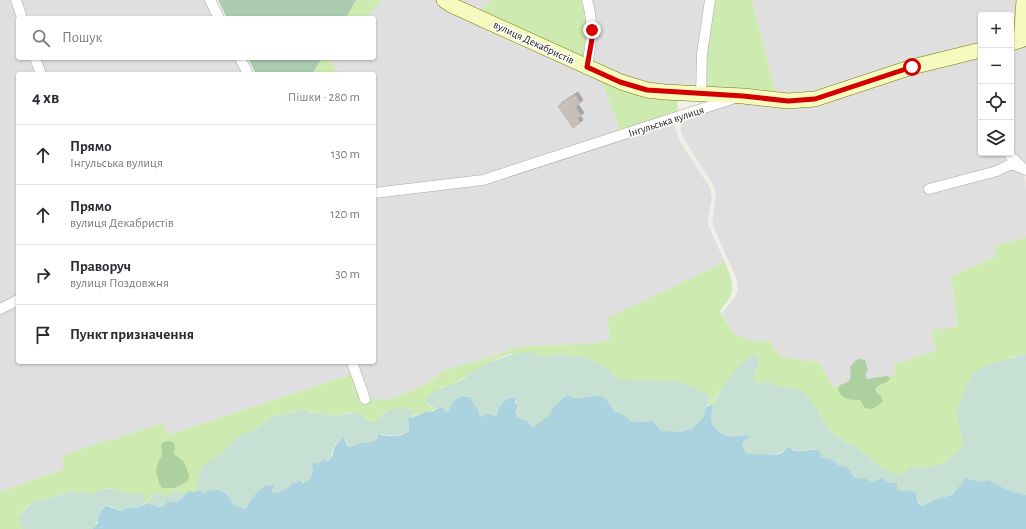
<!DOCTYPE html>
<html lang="uk">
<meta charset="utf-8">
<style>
body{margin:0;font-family:"Alegreya Sans",sans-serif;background:#f2f2f3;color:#2b2b33}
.controls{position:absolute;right:12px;top:12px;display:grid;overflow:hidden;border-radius:4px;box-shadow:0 1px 3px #0004}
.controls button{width:36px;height:36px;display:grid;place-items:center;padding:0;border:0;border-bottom:1px solid #e1e1e2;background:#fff;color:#2b2b33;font:20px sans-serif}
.stop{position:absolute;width:12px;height:12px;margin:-9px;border:3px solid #d40000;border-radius:50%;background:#fff}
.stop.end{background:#d40000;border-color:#fff;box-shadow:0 1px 4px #0008}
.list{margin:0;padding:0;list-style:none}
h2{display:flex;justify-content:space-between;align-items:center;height:52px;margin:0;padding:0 16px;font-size:17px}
h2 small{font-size:13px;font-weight:400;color:#7c7c81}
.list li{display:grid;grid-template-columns:26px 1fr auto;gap:12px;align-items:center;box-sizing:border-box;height:60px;padding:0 16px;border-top:1px solid #e1e1e2}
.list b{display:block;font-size:15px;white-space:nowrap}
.list p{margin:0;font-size:13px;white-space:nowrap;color:#7c7c81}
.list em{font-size:13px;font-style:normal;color:#7c7c81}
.icon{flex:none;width:22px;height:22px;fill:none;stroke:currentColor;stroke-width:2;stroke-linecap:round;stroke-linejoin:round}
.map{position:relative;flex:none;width:1026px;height:529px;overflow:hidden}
.search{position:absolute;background:#fff;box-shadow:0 1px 3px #0004;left:16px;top:16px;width:360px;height:44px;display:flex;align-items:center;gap:10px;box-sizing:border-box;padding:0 14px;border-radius:4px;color:#7c7c81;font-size:15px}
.panel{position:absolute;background:#fff;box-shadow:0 1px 3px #0004;left:16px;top:72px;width:360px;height:292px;border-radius:4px}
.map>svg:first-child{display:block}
.residential{fill:#e0dfdf}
.grass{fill:#cdebb0}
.forest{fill:#add19e}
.wetland{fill:#c6e0d4}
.cemetery{fill:#aacbaf}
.water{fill:#aad3df}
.building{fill:#c7bfb8;stroke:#c4b6ab;filter:url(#shadow)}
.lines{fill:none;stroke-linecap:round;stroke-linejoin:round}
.street-casing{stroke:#a9a9a9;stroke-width:11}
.secondary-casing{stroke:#707d05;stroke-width:16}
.street{stroke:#fff;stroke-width:10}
.secondary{stroke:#f7fabf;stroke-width:15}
.route{stroke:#d40000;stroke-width:5}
.labels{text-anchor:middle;stroke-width:3;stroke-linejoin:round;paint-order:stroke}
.street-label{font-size:11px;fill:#222;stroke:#fff}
</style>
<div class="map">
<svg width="1026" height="529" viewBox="0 0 1026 529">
<defs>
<filter id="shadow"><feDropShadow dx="3" dy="-3" stdDeviation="0" flood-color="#0004"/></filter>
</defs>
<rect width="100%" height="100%" fill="#f2efe9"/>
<g class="residential">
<polygon points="0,0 14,0 18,18 18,58 34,58 39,74 18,74 18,295 0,304"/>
<polygon points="17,0 207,0 217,18 23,18"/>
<polygon points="382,0 439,0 600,76 620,132 483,176 374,189 374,74 341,74 327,58 374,58 374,18 365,18"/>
<polygon points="449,0 492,0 477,13"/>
<polygon points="590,0 707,0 699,87 665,89 592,64"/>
<polygon points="752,0 1020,0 1019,29 1011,40 1011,15 981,15 981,48 814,96 777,97"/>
<polygon points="1026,45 1026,168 1011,153 1011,50"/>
<polygon points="981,54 981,153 1006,153 1004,164 1023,173 1026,186 1026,237 995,246 997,256 951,276 958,326 936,351 895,364 897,375 833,387 820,363 780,356 768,340 756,342 734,334 722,313 735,297 738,289 737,280 712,224 716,195 714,186 684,139 681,132 681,122 685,119 734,100 788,104"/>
<polygon points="37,58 237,58 246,74 42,74"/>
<polygon points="672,124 674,125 680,141 710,188 712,199 708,217 708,225 725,262 609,318 610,339 598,343 517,347 493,356 445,370 428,383 392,399 384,400 370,398 354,362 374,362 374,195 483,183"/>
<polygon points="18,303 18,362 351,362 355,373 168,435 163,423 63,455 63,469 0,492 0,313"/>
</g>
<g class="grass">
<polygon points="356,0 382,0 365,18 346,18"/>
<polygon points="492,0 585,0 588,10 586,59 477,13"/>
<polygon points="712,0 752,0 777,97 710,89 705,84 704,54"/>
<polygon points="322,58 327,58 341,74 312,74"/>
<polygon points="600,76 673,98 677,100 678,110 675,113 620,132"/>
<path d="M1026 237V354L1012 357 957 410V417L963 444 959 451 953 455 945 463 928 468 912 467 907 469 905 473 897 474 882 468 857 447 846 443 830 431 822 420 817 408 796 388 778 387 774 384 765 382 758 383 755 381 754 375 758 369 745 360 729 378 717 395 713 407 708 405 711 400 710 396 697 389 618 379 601 364 585 357 555 355 548 357 533 353 510 354 496 359 472 372 457 382 450 386 441 387 427 404 436 409 413 416 414 413 386 411 378 420 373 422 352 412 333 416 310 411H295L288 414 273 416 265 421 255 431 239 436 222 453 210 461 198 478 199 490C193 492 189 494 184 497 180 488 174 493 168 495 163 496 159 493 154 493L150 499V503L144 504 145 502 142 494H130L109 488H105L93 494 71 491 67 492 54 497 37 501 29 505 19 516V520L23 529H0V492L63 469V455L163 423 168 435 358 372 370 398 384 400 392 399 428 383 445 370 493 356 517 347 598 343 610 339 608 318 725 262C729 272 735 284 731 295 729 301 723 306 720 311L734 334 756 342 768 340 780 356 820 363 833 387 896 375 894 364 936 351 931 331 958 326 951 276 997 256 995 246Z"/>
</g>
<g class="forest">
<path d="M860 359 865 360 868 370 865 375 867 379 887 376 890 378C888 384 879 383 875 389L877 393 881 396 883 402 872 409 865 408 860 400C850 400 842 400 838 390L840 385C853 381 851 378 850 367L856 360Z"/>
<polygon points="169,441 173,442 175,445 174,454 184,462 189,475 188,481 175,488 162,488 159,483 156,471 157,465 162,455 161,445 163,442"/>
</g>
<g class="wetland">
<path d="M525 352 533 353 547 357 555 355 585 357 601 364 618 379 681 382 706 393 710 396 711 400 706 407 704 416 698 422 696 426C689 431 669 436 661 431 657 428 655 422 649 421 642 421 636 423 629 421L625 416 614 411 610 403 604 398 595 396 574 398 567 397 561 399 549 416 538 423 534 428 526 420 517 418 516 414 518 409 514 396C509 398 503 402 500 407 497 410 499 412 496 416L485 415 481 417 472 404 470 397 467 396C458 399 450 401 449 412L448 413 437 408 436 409 426 402V399C437 385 445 389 458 382 463 379 468 375 473 371 490 361 506 355 525 352Z"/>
<path d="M1026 354V495C1013 493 999 486 988 480L981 482 967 478 952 495 936 499 923 506 918 502C918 490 909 491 899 491L894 482 889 483 882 478 872 482 854 478 849 469 840 466 831 459 821 457 814 449 797 451 788 447C778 458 761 457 747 454L744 450 742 444 747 440 746 435C738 438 730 436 722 433 716 431 710 424 710 417 712 399 738 358 756 355L759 364 754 375 755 381 758 383 765 382 774 384 778 387 796 388 802 391 817 408 822 420 830 431 846 443 857 447 882 468 897 474 905 473 907 469 912 467 928 468 945 463 953 455 959 451 963 444 957 417V410L964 390 973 374 983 367 997 362Z"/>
<path d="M398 408 409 409 414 412 413 416 411 417 407 424 409 429 407 432 396 436 381 434 373 442 350 447 344 439 340 438C339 442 336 443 334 446 331 451 333 456 327 461L322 460 319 463 311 466 313 470 310 480 305 483 300 480 296 483 292 482 290 486 277 493 273 492 272 484C258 489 252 495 246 509L234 505 231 501C228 486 211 492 202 494L196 486 199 480 198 476 203 465 222 453 239 436 244 433 255 431 265 421 273 416 288 414 302 410 333 416 357 412C363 414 365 421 373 422 386 417 380 410 398 408Z"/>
<path d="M105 488 122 491 130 494H142L146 499 144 504 135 508 121 511 110 506 102 509C99 516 98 524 92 529H23L19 520V516L33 502 54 497 71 491 93 494Z"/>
<path d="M177 491 183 494 184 497C181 503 174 502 168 501 164 505 161 507 155 507L150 503V499L154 493 166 495Z"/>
</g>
<g class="cemetery">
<polygon points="218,0 356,0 346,18 227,18"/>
<polygon points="248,58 322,58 312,74 256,74"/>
</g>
<path class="water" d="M463 396 470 397 474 406 478 408V412L481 417 487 414 496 416C499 412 497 410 500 406 503 402 509 397 515 397V403L518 406 516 412 517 418 526 420 534 428C535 426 537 424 538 423 545 418 551 417 552 408 558 405 560 398 567 396 570 396 573 398 576 398 596 398 602 388 614 411 619 414 628 414 629 421L638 422 652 421C656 424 658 428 661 431L680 432 693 428 704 416 706 407 711 405 713 407C712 411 710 416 711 420 714 435 734 439 746 435L749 437 742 444 744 450 747 454 775 455 782 453 788 447C791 448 793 451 797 451 805 452 812 447 820 452L821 457 831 459 840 466H846L851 472 854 478 866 479 872 482 882 478 889 483 895 482 897 484V489C904 493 908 488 916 494L918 503 923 506 936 499 952 495 966 478 981 482 988 480C999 486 1013 493 1026 495V529H92L98 523C97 516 102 509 107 506L121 511 129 508H135L149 503C157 507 160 510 168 501L176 502 181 500 186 493 190 491 194 492 198 490 201 491 202 494C204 493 206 492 209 491 217 488 230 492 231 501L234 505 246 509C251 498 261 483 275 485L272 490 273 492 277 493 290 486 292 482 296 483 300 480 303 483 310 480 313 470 311 464 319 463 323 459 326 461 329 460 333 454 334 447 340 440 341 437H343L347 445 350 447 362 443 373 442 377 439 379 434C388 437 402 438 409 430L408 419 426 412 433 411 441 407 443 408 445 412H449C450 403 455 399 463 396Z"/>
<polygon class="building" points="575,95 580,103 575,107 581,116 577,118 580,123 573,128 558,106"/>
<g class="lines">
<defs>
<g id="street">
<polyline points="16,0 22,18"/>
<polyline points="210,0 219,18"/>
<polyline points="35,58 41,74"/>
<polyline points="240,58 248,74"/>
<path d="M587 67C591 44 594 23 587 0"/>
<polyline points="701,94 702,54 710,0"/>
<polyline points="1009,153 1011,157 1021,166"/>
<polyline points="929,189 997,171 1009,165 1014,165 1026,170"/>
<polyline points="374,193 483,180 735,98"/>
<polyline points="0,309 18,300"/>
<polyline points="352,362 365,399"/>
</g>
<g id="secondary">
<polyline points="444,0 451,5 621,82 647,90 665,92 743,96 788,101 815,99 912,67 981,50"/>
<polyline points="1011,43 1021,40 1024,0"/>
</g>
</defs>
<use href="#street" class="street-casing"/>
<use href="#secondary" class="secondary-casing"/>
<use href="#street" class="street"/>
<use href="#secondary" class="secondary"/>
</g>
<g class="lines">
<polyline class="route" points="592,30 592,39 587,67 620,82 647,90 743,96 788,101 815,99 912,67"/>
</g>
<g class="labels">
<g class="street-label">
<text transform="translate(534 42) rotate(25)" y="4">вулиця Декабристів</text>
<text transform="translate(666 121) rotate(-18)" y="4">Інгульська вулиця</text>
</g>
</g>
</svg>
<div class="controls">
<button>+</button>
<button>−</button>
<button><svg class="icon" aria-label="locate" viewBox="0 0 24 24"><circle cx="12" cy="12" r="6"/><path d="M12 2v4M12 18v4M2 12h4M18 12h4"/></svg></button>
<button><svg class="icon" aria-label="layers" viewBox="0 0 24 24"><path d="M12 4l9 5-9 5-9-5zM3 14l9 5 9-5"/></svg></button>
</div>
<div class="stop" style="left:912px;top:67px"></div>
<div class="stop end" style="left:592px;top:30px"></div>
<div class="search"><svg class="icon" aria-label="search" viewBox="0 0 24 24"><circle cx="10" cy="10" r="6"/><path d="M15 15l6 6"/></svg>Пошук</div>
<section class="panel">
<h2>4 хв<small>Пішки · 280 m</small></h2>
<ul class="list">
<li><svg class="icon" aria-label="ahead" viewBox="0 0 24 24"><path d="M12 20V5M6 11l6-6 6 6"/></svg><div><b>Прямо</b><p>Інгульська вулиця</p></div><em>130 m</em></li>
<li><svg class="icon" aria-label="ahead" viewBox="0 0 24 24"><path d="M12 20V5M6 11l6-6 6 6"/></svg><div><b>Прямо</b><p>вулиця Декабристів</p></div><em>120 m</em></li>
<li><svg class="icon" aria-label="right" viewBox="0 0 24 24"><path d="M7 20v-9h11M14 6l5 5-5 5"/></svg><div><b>Праворуч</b><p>вулиця Поздовжня</p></div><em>30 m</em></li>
<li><svg class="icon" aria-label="arrive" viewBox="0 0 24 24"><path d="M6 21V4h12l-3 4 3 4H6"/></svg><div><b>Пункт призначення</b></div></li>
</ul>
</section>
</div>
